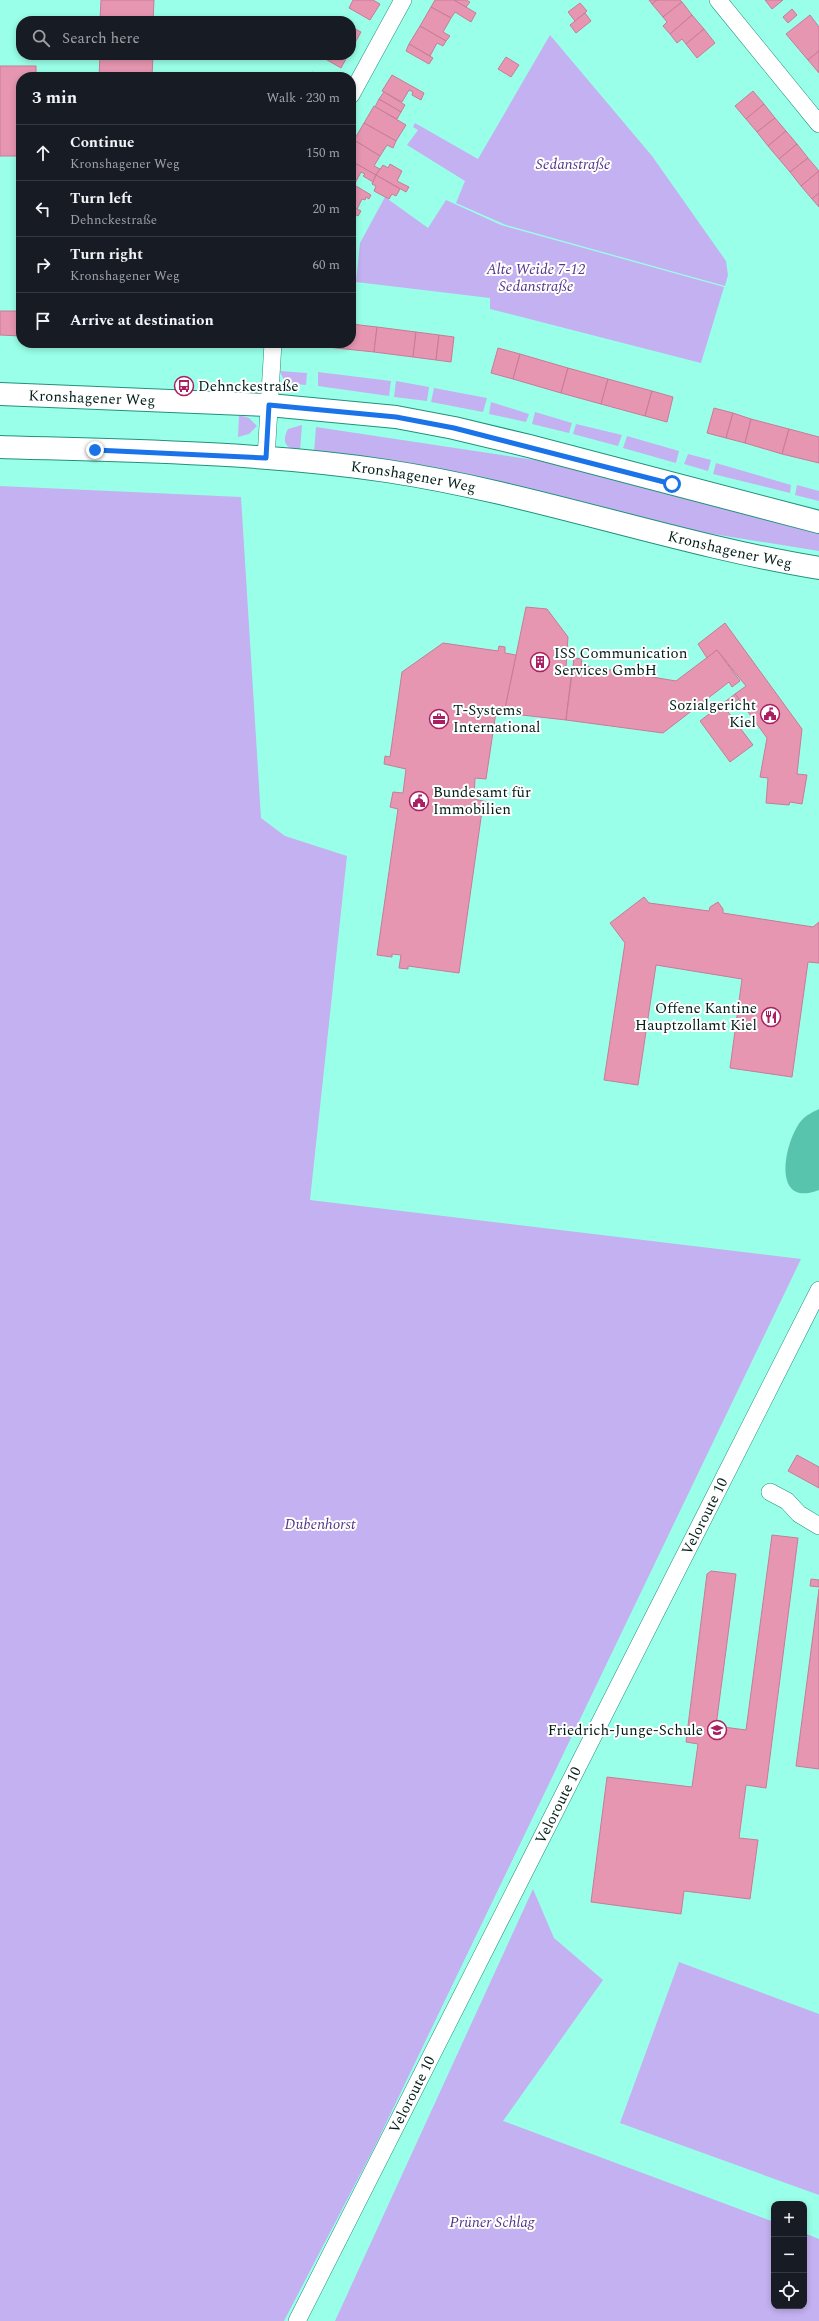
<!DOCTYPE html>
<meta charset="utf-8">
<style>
body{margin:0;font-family:Spectral,serif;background:#242831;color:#f1f3f6}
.controls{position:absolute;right:12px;bottom:12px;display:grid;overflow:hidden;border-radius:8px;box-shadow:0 2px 6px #0003}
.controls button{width:36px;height:36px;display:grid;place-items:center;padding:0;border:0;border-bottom:1px solid #363941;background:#171b24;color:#f1f3f6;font:20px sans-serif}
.stop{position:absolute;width:12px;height:12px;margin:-9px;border:3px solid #1a73e8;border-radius:50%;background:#fff}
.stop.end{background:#1a73e8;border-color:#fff;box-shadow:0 1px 4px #0008}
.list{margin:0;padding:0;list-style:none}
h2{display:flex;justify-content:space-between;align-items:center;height:52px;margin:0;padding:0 16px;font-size:17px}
h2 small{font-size:13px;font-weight:400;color:#9ea1a6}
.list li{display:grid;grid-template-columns:26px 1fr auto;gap:12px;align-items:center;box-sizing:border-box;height:56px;padding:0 16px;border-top:1px solid #363941}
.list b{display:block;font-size:15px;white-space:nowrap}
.list p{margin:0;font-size:13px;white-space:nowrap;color:#9ea1a6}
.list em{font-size:13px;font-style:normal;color:#9ea1a6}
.icon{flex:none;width:22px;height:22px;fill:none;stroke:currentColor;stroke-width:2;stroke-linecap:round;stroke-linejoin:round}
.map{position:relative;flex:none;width:819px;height:2321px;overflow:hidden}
.search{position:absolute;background:#171b24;box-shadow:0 2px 6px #0003;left:16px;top:16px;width:340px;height:44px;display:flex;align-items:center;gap:10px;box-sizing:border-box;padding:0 14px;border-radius:16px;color:#9ea1a6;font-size:15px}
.panel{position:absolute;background:#171b24;box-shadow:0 2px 6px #0003;left:16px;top:72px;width:340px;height:276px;border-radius:16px}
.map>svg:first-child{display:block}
.green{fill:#c4b1f1}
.water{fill:#59c4ae}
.building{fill:#e696b1;stroke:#c87b97}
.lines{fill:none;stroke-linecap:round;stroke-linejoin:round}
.minor-casing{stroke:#20917d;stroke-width:18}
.secondary-casing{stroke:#20917d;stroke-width:24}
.minor{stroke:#fff;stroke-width:17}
.secondary{stroke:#fff;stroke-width:22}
.route{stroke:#1a73e8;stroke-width:5}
.labels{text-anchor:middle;stroke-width:4;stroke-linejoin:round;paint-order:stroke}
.park-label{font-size:15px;font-style:italic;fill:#543489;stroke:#fff}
.poi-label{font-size:15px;fill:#001d17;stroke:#fff;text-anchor:start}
.street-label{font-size:15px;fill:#001d17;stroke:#fff}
</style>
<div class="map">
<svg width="819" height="2321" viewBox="0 0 819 2321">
<rect width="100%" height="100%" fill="#9affe8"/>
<g class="green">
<polygon points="550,35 652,156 726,261 728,275 725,286 506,225 456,203 465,181 407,145 418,130 413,127 415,123 478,159"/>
<polygon points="385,197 428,228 446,200 501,225 724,287 701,363 490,309 490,298 356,282 360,243"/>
<polygon points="280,371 307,373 306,385 285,383"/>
<polygon points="318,372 391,381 389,396 318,386"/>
<polygon points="396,381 429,387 427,401 394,397"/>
<polygon points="434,388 487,398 483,412 431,402"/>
<polygon points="491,402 529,414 526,422 489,414"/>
<polygon points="535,412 572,423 569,433 532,424"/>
<polygon points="239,415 249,418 257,426 249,434 238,437"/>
<polygon points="576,424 622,435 618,446 573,434"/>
<path d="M302 425 300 451C286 449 281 442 288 429Z"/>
<polygon points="316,427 535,460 574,468 819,533 819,551 682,529 486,478 437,469 314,452"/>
<polygon points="627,436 679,451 676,463 623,448"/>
<polygon points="688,454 711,460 708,471 684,464"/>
<polygon points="716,463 791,485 790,493 713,474"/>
<polygon points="797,485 819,491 819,501 795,495"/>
<polygon points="0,486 241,497 261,818 285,836 347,856 310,1200 801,1259 376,2144 284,2321 0,2321"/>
<polygon points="533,1889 554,1938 603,1980 503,2121 774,2222 774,2306 804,2306 804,2233 819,2239 819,2321 335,2321"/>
<polygon points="679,1962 819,2014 819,2195 620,2123"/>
</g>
<path class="water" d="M819 1109V1190C771 1209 784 1142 801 1121 806 1115 813 1112 819 1109Z"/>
<g class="building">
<polygon points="101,0 154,0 153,21 100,21"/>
<polygon points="353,0 373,0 380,4 370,20 349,8"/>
<polygon points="435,0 454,0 476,13 471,22 455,12 451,18 431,7"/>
<polygon points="454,0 466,0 470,2 466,7"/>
<polygon points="649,0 657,0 652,4"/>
<polygon points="657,0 680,0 682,2 663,17 652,4"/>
<polygon points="765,0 783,0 772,9"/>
<polygon points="682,2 692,15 670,34 663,26 667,22 663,17"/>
<polygon points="580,3 587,11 575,21 568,12"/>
<polygon points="431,7 451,18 443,32 450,36 446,41 420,26"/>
<polygon points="792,9 797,15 788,23 783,17"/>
<polygon points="585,13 591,21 576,33 570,25"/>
<polygon points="692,15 704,29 686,44 682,39 677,43 670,34"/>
<polygon points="810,15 819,27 819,51 808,60 786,34"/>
<polygon points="420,26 446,41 443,46 437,43 430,56 409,44"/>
<polygon points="351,27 361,32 351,50"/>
<polygon points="704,29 715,43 697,58 686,44"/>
<polygon points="409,44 433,58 429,64 406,51"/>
<polygon points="819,51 819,73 808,60"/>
<polygon points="100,55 153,55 152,77 99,77"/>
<polygon points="323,55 348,55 341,68 322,57"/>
<polygon points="506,57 519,65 511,77 498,69"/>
<polygon points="0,66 36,66 36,77 21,77 21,156 0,156"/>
<polygon points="312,72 321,77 309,77"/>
<polygon points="392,75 424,93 421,100 412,95 413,92 409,90 402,102 382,91"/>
<polygon points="753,91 764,104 746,119 735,106"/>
<polygon points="384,92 405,105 401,112 379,99"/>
<polygon points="379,99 401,112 397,119 375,107"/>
<polygon points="764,104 775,118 757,132 746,119"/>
<polygon points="374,106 406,125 396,141 364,123"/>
<polygon points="775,118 786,131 768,146 757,132"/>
<polygon points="364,123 396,141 393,148 387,145 380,156 354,140"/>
<polygon points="786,131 797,144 779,159 768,146"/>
<polygon points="354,140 380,156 374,166 380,169 376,175 351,161 351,144"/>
<polygon points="797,144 808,158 790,172 779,159"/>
<polygon points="19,156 21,156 21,179 18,179"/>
<polygon points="808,158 819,171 801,186 790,172"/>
<polygon points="351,161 376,175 373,182 363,176 365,174 361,172 354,185 351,183"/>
<polygon points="390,164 402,171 397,181 409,187 406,192 376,175 383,165 388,168"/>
<polygon points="819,171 819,193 812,199 801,186"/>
<polygon points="376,175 400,189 396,196 392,194 389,199 374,191 376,186 372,184"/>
<polygon points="351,183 371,195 369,199 366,197 365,200 362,199 357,209 351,206"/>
<polygon points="819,193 819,207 812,199"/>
<polygon points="351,206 361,211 358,216 351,212"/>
<polygon points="0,311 21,311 21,336 0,335"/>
<polygon points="351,324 377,327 374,352 336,348 336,343 351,343"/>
<polygon points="377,327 416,332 413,357 374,352"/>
<polygon points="416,332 439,335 436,360 413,357"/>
<polygon points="439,335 454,337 451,362 436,360"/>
<polygon points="314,343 336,343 336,348 314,345"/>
<polygon points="498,348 520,354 513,379 491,373"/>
<polygon points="520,354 568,368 561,393 513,379"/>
<polygon points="568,368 608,379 601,404 561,393"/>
<polygon points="608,379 652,391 645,416 601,404"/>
<polygon points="652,391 673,397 667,422 645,416"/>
<polygon points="714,408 733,413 726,438 707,433"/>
<polygon points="733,413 751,419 745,443 726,438"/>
<polygon points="751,419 789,429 782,454 745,443"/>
<polygon points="789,429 819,437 819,463 782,454"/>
<polygon points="526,607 547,609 568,637 566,668 572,669 566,720 504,713"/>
<polygon points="725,623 802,729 797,774 807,775 802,804 790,802 789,805 766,803 768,778 760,777 767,738 735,694 746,686 717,650 707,658 698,644"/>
<polygon points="443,643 498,651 499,646 505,647 505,653 516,655 504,713 496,712 486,779 475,778 474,799 492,803 491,812 482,811 459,973 408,966 408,969 399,968 401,955 392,954 392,957 377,955 398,809 390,807 393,792 403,793 406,769 384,764 385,756 390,757 402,672"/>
<polygon points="717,650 740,681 732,687 729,682 663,733 566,720 574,658 582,659 581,665 676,681"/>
<polygon points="735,694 739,699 725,708 753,745 730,762 700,721"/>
<polygon points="644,897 649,903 709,911 710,907 718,902 723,909 723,913 813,927 819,922 819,963 808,962 792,1077 730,1068 742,979 656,965 638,1085 604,1080 625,943 610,923"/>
<polygon points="797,1455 819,1467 819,1488 788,1471"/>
<polygon points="772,1535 798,1538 766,1788 746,1785 739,1838 758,1840 750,1899 684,1891 681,1914 591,1902 607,1777 692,1787 698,1744 686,1742 707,1574 711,1571 736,1574 716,1726 746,1730"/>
<polygon points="811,1579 819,1580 819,1587 810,1586"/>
<polygon points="819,1589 819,1769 796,1766"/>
</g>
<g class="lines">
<defs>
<g id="minor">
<polyline points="718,0 819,124"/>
<polyline points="351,95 403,0"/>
<polyline points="266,458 273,343"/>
<polyline points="770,1492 787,1501 799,1514 819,1526"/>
<path id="s1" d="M297 2321 819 1290"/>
</g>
<g id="secondary">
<path id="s2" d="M0 394 269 405 396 417 454 428 529 446 819 522"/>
<path id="s3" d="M0 447C129 451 260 452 387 471 533 493 673 544 819 568"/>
</g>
</defs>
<use href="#minor" class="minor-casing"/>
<use href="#secondary" class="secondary-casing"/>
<use href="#minor" class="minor"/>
<use href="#secondary" class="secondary"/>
</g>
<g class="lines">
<polyline class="route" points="95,450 266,458 269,405 396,417 454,428 672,484"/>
</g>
<defs>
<symbol id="bus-ring" viewBox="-11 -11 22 22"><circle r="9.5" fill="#fff" stroke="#aa1f62" stroke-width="1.5"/><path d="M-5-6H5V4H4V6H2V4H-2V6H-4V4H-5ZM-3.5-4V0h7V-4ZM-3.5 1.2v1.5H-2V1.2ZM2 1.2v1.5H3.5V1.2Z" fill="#aa1f62"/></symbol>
<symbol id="building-ring" viewBox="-11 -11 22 22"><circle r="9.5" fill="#fff" stroke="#aa1f62" stroke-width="1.5"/><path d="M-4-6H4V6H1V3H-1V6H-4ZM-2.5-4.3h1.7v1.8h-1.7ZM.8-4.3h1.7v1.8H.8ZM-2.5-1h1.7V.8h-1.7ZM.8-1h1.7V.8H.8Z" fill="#aa1f62"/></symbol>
<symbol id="civic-ring" viewBox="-11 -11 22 22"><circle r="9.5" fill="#fff" stroke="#aa1f62" stroke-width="1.5"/><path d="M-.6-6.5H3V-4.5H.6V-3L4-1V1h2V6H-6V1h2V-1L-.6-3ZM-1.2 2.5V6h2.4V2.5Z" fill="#aa1f62"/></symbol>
<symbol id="office-ring" viewBox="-11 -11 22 22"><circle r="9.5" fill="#fff" stroke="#aa1f62" stroke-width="1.5"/><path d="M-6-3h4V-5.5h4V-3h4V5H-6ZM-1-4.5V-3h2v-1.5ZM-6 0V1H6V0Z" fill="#aa1f62"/></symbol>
<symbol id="restaurant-ring" viewBox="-11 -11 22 22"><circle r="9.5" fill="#fff" stroke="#aa1f62" stroke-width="1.5"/><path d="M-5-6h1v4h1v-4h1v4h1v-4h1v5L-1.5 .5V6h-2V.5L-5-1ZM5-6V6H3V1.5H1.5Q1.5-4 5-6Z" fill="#aa1f62"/></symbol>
<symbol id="school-ring" viewBox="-11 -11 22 22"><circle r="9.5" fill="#fff" stroke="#aa1f62" stroke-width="1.5"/><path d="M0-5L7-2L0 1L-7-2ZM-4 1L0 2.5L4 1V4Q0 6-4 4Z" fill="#aa1f62"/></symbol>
</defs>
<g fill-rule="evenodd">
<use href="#bus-ring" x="173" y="375" width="22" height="22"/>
<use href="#building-ring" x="529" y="651" width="22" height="22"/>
<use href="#civic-ring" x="759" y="703" width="22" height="22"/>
<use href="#office-ring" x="428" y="708" width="22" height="22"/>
<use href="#civic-ring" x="408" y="790" width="22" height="22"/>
<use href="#restaurant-ring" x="760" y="1006" width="22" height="22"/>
<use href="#school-ring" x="706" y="1719" width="22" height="22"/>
</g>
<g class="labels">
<g class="park-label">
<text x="573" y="169">Sedanstraße</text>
<text x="536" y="274">Alte Weide 7-12<tspan x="536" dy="17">Sedanstraße</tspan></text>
<text x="320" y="1529">Dubenhorst</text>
<text x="492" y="2227">Prüner Schlag</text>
</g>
<g class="poi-label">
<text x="198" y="391">Dehnckestraße</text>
<text x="554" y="658">ISS Communication<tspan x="554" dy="17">Services GmbH</tspan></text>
<text x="756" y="710" text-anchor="end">Sozialgericht<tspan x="756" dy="17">Kiel</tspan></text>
<text x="453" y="715">T-Systems<tspan x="453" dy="17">International</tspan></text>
<text x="433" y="797">Bundesamt für<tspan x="433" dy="17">Immobilien</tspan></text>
<text x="757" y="1013" text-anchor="end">Offene Kantine<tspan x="757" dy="17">Hauptzollamt Kiel</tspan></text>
<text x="703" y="1735" text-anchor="end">Friedrich-Junge-Schule</text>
</g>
<g class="street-label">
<text dy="5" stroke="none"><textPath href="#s2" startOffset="92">Kronshagener Weg</textPath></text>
<text dy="5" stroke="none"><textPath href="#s3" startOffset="415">Kronshagener Weg</textPath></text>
<text dy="5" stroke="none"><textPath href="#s3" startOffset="740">Kronshagener Weg</textPath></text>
<text dy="5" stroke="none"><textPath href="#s1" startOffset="902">Veloroute 10</textPath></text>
<text dy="5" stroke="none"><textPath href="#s1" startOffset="578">Veloroute 10</textPath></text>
<text dy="5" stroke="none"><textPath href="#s1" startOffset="254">Veloroute 10</textPath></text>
</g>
</g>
</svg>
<div class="controls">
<button>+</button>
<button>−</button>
<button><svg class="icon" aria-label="locate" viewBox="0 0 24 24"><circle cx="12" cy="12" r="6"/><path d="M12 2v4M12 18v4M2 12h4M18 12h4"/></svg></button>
</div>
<div class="stop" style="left:672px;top:484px"></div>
<div class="stop end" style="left:95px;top:450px"></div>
<div class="search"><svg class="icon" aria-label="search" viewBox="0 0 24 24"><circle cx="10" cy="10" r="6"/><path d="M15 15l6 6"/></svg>Search here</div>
<section class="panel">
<h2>3 min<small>Walk · 230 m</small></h2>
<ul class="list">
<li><svg class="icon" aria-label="ahead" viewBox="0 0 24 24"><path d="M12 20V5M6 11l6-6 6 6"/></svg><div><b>Continue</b><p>Kronshagener Weg</p></div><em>150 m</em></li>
<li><svg class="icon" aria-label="left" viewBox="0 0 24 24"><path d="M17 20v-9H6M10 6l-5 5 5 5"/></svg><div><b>Turn left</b><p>Dehnckestraße</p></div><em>20 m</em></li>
<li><svg class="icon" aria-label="right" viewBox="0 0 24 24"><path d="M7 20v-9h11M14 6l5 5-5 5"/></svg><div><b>Turn right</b><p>Kronshagener Weg</p></div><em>60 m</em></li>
<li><svg class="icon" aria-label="arrive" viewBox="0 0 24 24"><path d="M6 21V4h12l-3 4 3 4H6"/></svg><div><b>Arrive at destination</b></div></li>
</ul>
</section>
</div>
